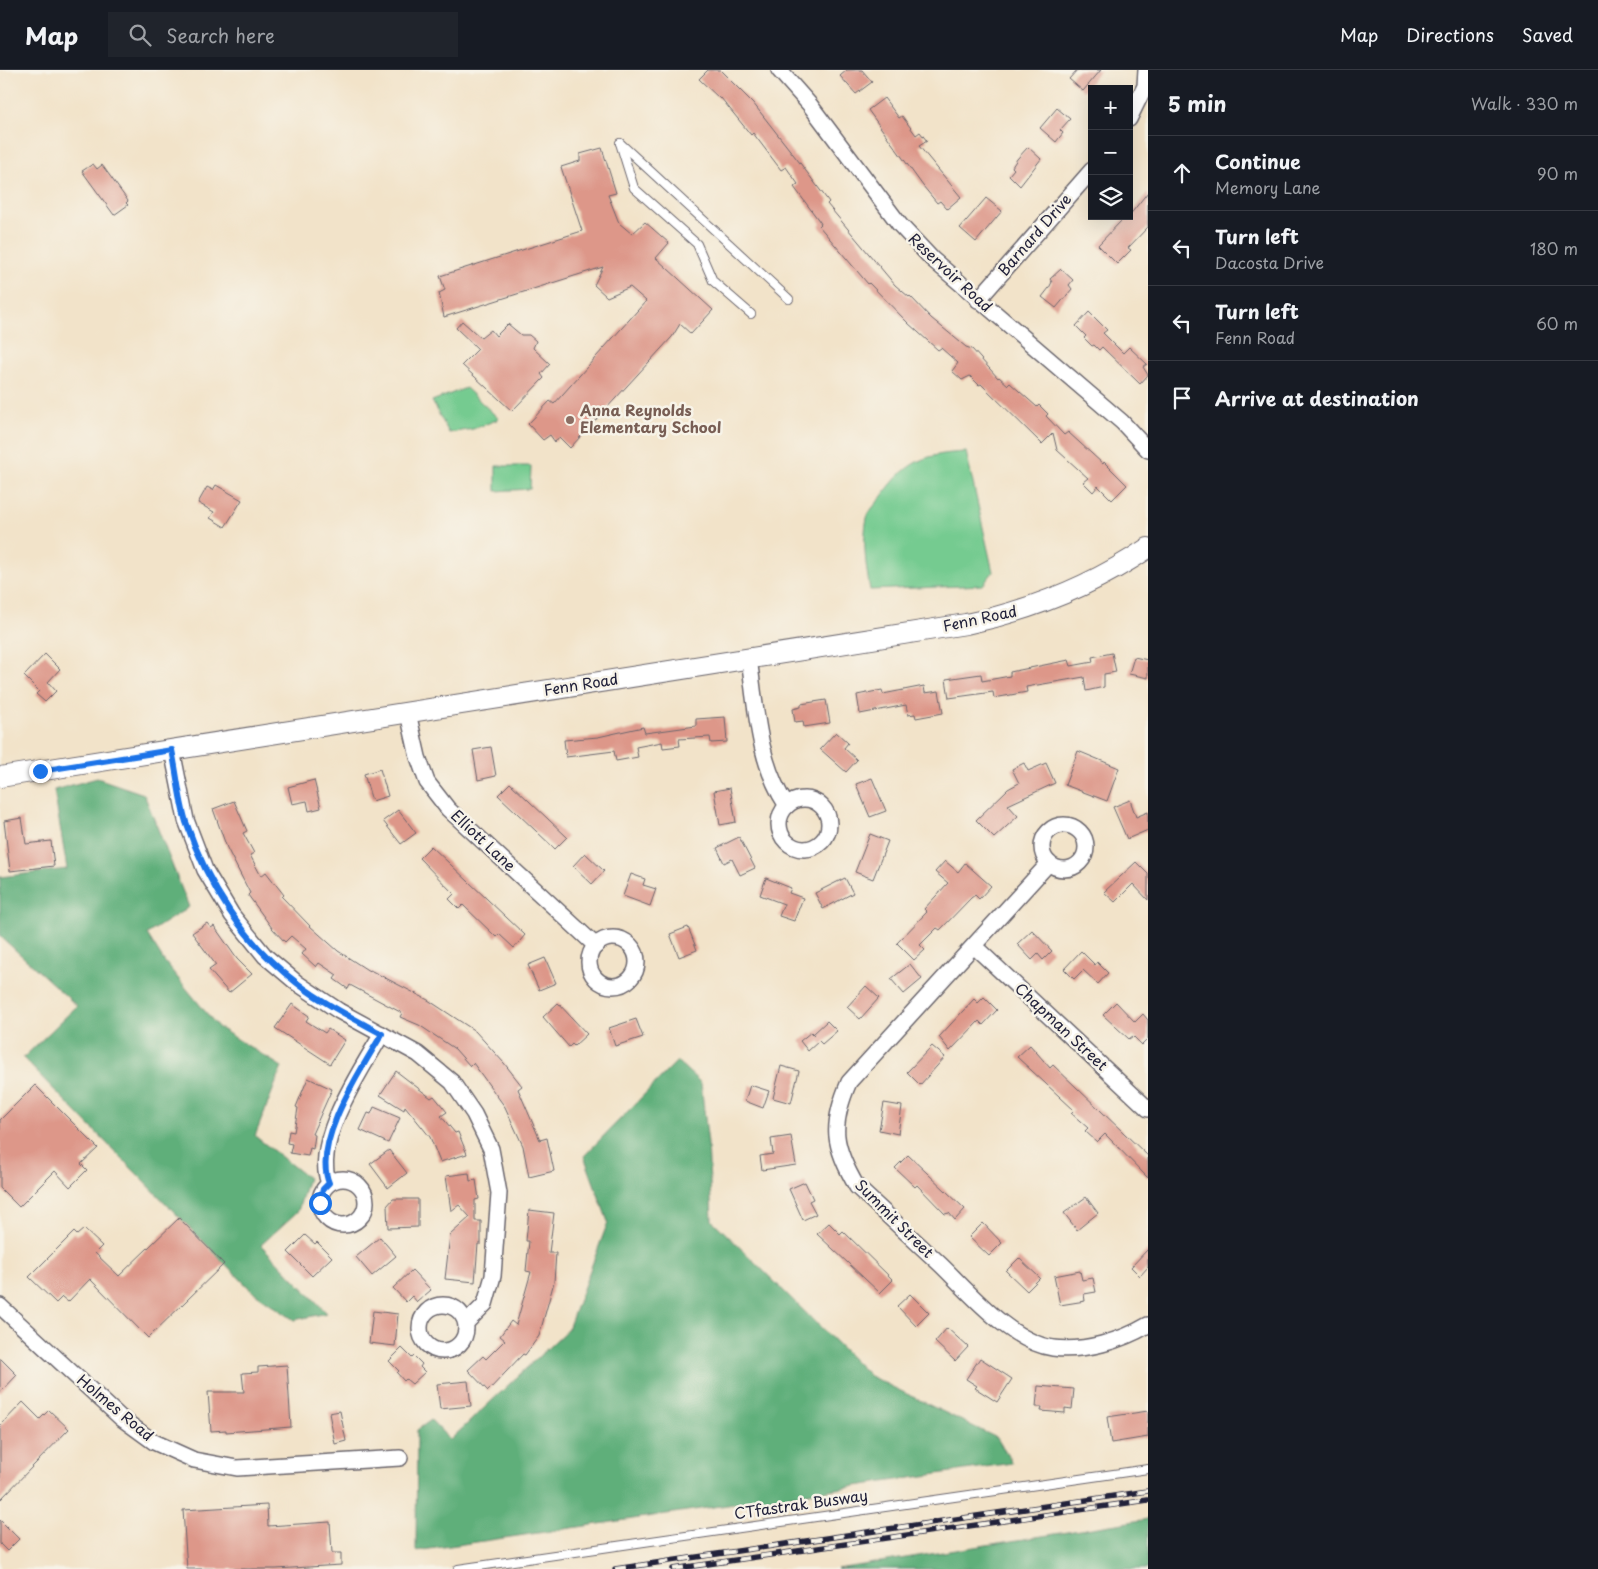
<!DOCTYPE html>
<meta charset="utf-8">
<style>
body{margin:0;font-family:"Playpen Sans",sans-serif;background:#20242c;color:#f1f3f6}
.controls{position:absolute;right:15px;top:15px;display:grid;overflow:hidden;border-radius:0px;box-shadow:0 5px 20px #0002}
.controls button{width:45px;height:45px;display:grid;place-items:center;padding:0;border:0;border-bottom:1px solid #363941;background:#171b24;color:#f1f3f6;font:25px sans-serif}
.stop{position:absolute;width:15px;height:15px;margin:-11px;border:4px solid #1a73e8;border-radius:50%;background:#fff}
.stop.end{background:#1a73e8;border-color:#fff;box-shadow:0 1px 5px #0008}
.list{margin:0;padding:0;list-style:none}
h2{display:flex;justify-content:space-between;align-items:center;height:65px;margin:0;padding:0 20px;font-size:21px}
h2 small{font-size:16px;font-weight:400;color:#9ea1a6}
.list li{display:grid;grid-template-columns:32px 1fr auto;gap:15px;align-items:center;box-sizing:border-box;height:75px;padding:0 20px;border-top:1px solid #363941}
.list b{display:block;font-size:19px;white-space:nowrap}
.list p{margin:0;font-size:16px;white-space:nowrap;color:#9ea1a6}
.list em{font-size:16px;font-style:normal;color:#9ea1a6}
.icon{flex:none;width:28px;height:28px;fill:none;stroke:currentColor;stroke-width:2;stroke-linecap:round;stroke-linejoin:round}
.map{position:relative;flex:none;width:1148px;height:1499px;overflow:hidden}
header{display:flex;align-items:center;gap:30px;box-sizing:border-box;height:70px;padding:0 25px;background:#171b24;border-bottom:1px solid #363941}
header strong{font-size:24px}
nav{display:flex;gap:28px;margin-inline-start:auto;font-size:18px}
.search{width:350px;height:45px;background:#20242c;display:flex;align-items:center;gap:12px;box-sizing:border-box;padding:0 18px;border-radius:0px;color:#9ea1a6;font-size:19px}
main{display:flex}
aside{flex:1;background:#171b24}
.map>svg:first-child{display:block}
.green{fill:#74cb90;stroke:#4b7666}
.forest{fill:#5faf7a;stroke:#40685a}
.building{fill:#dd9789}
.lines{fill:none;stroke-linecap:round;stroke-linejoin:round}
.lane-casing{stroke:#6b666d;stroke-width:10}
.street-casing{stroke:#6b666d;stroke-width:18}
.secondary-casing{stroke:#6b666d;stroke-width:22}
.lane{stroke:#fff;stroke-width:8}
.street{stroke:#fff;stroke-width:15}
.secondary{stroke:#fff;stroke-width:20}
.rail-casing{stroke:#22223b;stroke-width:5.5}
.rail{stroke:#f7f3e8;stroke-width:4;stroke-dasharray:11;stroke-linecap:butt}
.route{stroke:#1a73e8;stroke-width:6}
.education-dot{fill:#8d6e63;stroke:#f7f3e8;stroke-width:2}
.labels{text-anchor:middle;stroke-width:5;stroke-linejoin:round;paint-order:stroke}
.street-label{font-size:15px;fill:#22223b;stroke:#f7f3e8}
.education-label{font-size:15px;font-weight:bold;fill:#785e54;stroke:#f7f3e8;text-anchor:start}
</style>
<header>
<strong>Map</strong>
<div class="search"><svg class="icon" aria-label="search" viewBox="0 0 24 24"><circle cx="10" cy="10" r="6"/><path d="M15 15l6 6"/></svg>Search here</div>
<nav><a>Map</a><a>Directions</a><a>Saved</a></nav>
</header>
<main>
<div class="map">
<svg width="1148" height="1499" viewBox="0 0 1148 1499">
<rect width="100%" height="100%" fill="#f7f3e8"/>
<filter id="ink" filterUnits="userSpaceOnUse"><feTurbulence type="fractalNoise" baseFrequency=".02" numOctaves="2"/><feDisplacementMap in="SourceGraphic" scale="10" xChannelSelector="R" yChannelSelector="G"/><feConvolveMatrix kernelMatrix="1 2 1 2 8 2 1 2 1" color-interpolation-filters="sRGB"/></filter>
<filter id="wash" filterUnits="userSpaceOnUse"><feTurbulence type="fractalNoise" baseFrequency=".0096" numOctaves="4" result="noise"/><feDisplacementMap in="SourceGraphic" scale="20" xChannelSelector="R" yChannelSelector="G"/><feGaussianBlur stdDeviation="1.12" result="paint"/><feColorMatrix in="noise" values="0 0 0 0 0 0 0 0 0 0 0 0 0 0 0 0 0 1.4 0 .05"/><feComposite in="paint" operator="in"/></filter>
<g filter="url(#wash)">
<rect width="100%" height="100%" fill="#f2e3c9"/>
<g class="green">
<polygon points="466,318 499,349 473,359 449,363 432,331"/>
<path d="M966 382 993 502 983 515 870 520C866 497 862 470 867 448 869 440 878 432 882 426 907 391 924 384 966 382Z"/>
<polygon points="496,396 531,396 530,419 496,421"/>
</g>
<g class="forest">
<polygon points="97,708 144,724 189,837 147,864 164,891 218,957 282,997 255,1066 308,1108 298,1141 261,1175 327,1243 294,1250 252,1221 23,988 77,936 0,866 0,807 67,799 54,720"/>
<polygon points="677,991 701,1013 708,1074 712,1150 870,1306 997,1368 1012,1393 416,1481 417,1360 431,1350 450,1370 568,1259 608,1152 584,1086"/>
<polygon points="1148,1449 1148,1499 837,1499"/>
</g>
<g id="blocks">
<g class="building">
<polygon points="708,0 720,0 753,33 800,93 829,132 827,134 895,215 909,227 910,226 931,248 966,277 972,279 998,308 999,307 1008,315 1010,313 1037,337 1039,335 1048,344 1046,346 1064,365 1068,362 1103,394 1104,392 1127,415 1112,430 1098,416 1093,422 1083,412 1088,408 1057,380 1053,363 1042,374 981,314 979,315 970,306 962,310 952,301 958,293 941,278 938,280 908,253 869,213 868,214 819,156 821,154 820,152 794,117 798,114 786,97 781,100 753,63 751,65 721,28 720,29 699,9"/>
<polygon points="847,0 862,0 872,12 856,24 840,6"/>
<polygon points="1077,0 1101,0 1083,21 1069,9"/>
<polygon points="884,28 899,48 902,46 916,65 920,62 927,71 919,76 961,127 947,139 940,131 937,133 923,116 868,40"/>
<polygon points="1057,38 1070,49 1060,60 1063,63 1056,72 1040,58"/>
<polygon points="1028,77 1041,89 1020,116 1009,105 1014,99 1012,97 1017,89"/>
<polygon points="602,78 616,123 608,125 619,153 632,164 645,152 669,173 656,188 713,240 691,264 680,254 672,267 570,378 559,367 555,372 550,365 543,370 528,354 550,331 554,334 646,231 630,217 607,227 594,215 603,197 444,247 439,223 445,220 440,206 582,161 561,97 580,91 580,84"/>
<polygon points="93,94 97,99 102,95 128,131 126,133 128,135 114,145 82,101"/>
<polygon points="1148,122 1148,157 1128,178 1131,180 1117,194 1098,175 1123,149 1129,146"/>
<polygon points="986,128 1002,141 976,172 960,158"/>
<polygon points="1061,199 1073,210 1069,215 1072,219 1056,238 1042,227 1049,218 1052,212 1050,209"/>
<polygon points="1089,242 1107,260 1103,263 1123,283 1129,277 1147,294 1143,297 1148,305 1140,314 1102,277 1099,280 1094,275 1092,276 1084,268 1086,266 1076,256"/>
<polygon points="462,251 481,268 491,260 496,266 508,254 521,265 529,265 536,271 533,278 550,294 541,304 544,308 512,341 462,295 478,279 456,258"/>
<polygon points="216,415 242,430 225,457 210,448 214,442 198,433 207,417 213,420"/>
<polygon points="1112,583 1116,602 1104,604 1104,617 1086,621 1084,607 1026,617 1027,622 994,628 993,622 949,628 946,609 981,604 982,611 1010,606 1010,602 1069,590 1071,596 1093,592 1092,587"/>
<polygon points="45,584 60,599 48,612 56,621 45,632 36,624 39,621 24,606"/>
<polygon points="1134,587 1148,590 1148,608 1129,604"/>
<polygon points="924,616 925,623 939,621 943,643 916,648 915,644 908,645 906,635 860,644 857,625 882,620 883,624"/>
<polygon points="826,630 830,653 804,657 803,651 795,652 793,639 801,637 801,634"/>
<polygon points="725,647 727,672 711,673 710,667 679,669 680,676 663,678 662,672 636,677 638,687 616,691 614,681 566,687 564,670 598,667 643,657 645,663 696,656 696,649"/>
<polygon points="836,662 848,673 844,678 857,690 846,702 820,679"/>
<polygon points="491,677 496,706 478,710 473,680"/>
<polygon points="1078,681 1119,698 1107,731 1065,715"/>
<polygon points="1024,693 1028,701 1046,693 1055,713 1008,735 1018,746 994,768 976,750 1008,719 1019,713 1012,699"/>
<polygon points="380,699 388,726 372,731 364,704"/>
<polygon points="872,708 886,741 870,747 856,714"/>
<polygon points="314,710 321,738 309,741 307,731 292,734 288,717"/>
<polygon points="510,713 567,767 555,779 498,725"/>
<polygon points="730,718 736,752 720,755 714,721"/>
<polygon points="1130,730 1136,747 1148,742 1148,760 1127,769 1113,737"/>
<polygon points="234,731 247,761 243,763 254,783 250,785 261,806 266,802 284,825 282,827 310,856 338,881 369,901 370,900 428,930 475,961 504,993 522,1016 518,1019 540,1070 547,1068 554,1101 529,1107 523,1076 505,1037 473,993 470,996 455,979 419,955 400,947 402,943 350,915 348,919 334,909 337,905 319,893 316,897 302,884 306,879 291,866 285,872 272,858 248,825 250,823 227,778 213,739"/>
<polygon points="398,740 416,763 401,774 383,751"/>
<polygon points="22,748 26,774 51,771 54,796 10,801 4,751"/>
<polygon points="870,764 888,771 873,809 855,802"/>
<polygon points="739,767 755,798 740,805 732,789 724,793 717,778"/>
<polygon points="431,776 525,865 514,878 499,864 496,867 463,835 459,839 449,829 454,824 419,788"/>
<polygon points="585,783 604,801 592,814 573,796"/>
<polygon points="945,791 958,802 965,793 991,816 979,829 975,825 971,828 940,860 937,858 920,875 925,880 914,890 897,873 927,842 924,839 948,813 935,802"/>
<polygon points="1136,792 1148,804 1148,830 1133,814 1115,832 1104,822"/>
<polygon points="631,804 645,809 643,815 656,819 650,836 623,826"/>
<polygon points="766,808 791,818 789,823 803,828 794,851 779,846 784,834 760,825"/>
<polygon points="845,808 853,823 823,839 815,823"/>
<polygon points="207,853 211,858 214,856 237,889 252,904 229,923 209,900 216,895 192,863"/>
<polygon points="688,857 697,880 679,887 670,864"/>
<polygon points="1032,860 1052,881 1043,890 1038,884 1032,890 1017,874"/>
<polygon points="1081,881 1095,895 1097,892 1108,903 1098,914 1083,900 1074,909 1064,899"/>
<polygon points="545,888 556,913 539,920 528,895"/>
<polygon points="910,894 922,909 904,924 891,909"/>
<polygon points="866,916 879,928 860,949 847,937"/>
<polygon points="984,927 997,940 983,955 979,951 950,981 939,967 974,929 978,933"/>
<polygon points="1116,932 1135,952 1143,944 1148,950 1148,969 1142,975 1133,966 1129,969 1103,945"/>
<polygon points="558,933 587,964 574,976 572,974 569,977 543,947"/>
<polygon points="292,934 309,946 306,951 325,963 328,959 345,970 330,994 275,958"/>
<polygon points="636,949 643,967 615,976 609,958"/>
<polygon points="827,951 837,961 822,974 819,971 808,981 800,971 811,962 814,965 813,964"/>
<polygon points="1030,975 1050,998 1053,995 1148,1086 1148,1108 1105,1064 1097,1072 1085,1061 1088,1058 1071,1043 1074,1040 1017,987"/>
<polygon points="932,976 945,987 920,1015 907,1002"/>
<polygon points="781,996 799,1001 791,1033 773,1028"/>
<polygon points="396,1001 431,1028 434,1026 447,1042 441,1046 455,1063 458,1062 467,1084 440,1092 430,1067 405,1036 404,1040 380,1025"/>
<polygon points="308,1008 332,1019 312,1064 315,1065 313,1079 310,1078 308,1086 290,1083 292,1074 287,1073 289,1061 294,1062 298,1038 296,1037"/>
<polygon points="35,1015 98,1078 81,1094 87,1100 70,1117 55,1101 19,1137 0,1118 0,1050"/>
<polygon points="750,1015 769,1021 763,1038 745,1031"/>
<polygon points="884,1033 902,1036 898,1064 879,1060"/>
<polygon points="374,1037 400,1048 388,1073 360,1060 368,1043 371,1044"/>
<polygon points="791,1066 796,1095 762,1100 760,1086 773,1084 771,1069"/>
<polygon points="389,1080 407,1103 388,1118 370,1094"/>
<polygon points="908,1085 965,1139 955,1150 949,1143 945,1144 917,1115 915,1117 895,1098"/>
<polygon points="469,1103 470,1111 476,1110 479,1129 475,1130 475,1151 481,1151 481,1174 478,1174 475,1212 445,1209 450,1165 470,1147 459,1135 451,1141 446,1106"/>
<polygon points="805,1112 813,1129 809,1131 816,1144 803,1150 789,1119"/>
<polygon points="1086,1127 1098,1143 1077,1160 1064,1143"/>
<polygon points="393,1129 418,1129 418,1157 388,1158 387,1136"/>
<polygon points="529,1140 554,1143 549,1183 556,1183 554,1212 539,1266 525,1285 523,1284 488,1321 468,1300 483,1286 486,1289 505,1270 500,1266 511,1251 516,1255 531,1202 526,1201 529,1171 526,1171"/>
<polygon points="179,1148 224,1194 148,1268 90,1209 68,1232 62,1227 56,1233 29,1207 74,1162 77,1165 84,1159 102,1176 95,1183 119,1206"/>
<polygon points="829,1153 840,1164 843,1161 893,1210 880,1223 817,1164"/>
<polygon points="983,1153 1002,1173 989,1186 969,1167"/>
<polygon points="305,1165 315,1174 317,1172 332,1187 312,1206 288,1182"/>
<polygon points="380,1167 396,1186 372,1206 356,1187"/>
<polygon points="1148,1179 1148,1197 1140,1206 1131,1197"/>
<polygon points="1019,1188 1040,1208 1027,1221 1006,1201"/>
<polygon points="412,1200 431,1220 417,1232 412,1226 406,1232 393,1218"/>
<polygon points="1080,1201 1082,1210 1093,1208 1096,1222 1084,1224 1085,1231 1060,1235 1054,1206"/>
<polygon points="910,1224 929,1243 916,1256 897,1236"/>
<polygon points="373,1241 398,1244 395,1276 369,1273"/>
<polygon points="947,1258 968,1277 955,1291 935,1272"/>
<polygon points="402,1278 412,1288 414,1286 422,1294 420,1297 425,1302 412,1314 406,1309 404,1311 397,1303 399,1301 389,1291"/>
<polygon points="0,1288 17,1305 0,1323"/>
<polygon points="980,1288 1012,1309 997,1332 975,1318 977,1316 966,1309"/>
<polygon points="287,1295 291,1357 226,1362 226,1360 211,1361 208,1322 244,1322 242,1303 258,1302 258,1297"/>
<polygon points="468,1311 471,1336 440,1339 437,1314"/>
<polygon points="1038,1316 1074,1319 1072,1339 1065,1338 1065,1343 1041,1341 1042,1337 1036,1337"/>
<polygon points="23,1332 40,1349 49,1340 69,1359 0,1430 0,1356"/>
<polygon points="340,1341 346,1371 335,1374 329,1343"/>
<polygon points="1148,1341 1148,1367 1111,1373 1107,1347"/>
<polygon points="267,1435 268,1456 330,1452 332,1483 341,1483 341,1495 276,1499 187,1499 183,1440"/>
<polygon points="0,1450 19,1469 7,1481 0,1474"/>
</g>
</g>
</g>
<g filter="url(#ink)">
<use href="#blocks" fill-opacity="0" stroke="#6b666d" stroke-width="1"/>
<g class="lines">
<defs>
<g id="lane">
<polyline points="620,73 789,229"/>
<polyline points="620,73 634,118 697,174 713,211 751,244"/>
<polyline points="458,1499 1148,1399"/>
</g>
<g id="street">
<polyline points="779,0 810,35 900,155 932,189 1122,352 1148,380"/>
<polyline points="1129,49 1145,16 1146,0"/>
<polyline points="978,230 1092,100"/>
<path d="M749 588C756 638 758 693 787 736"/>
<polyline points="408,643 418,687 427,712 448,739 596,876"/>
<polyline points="172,680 186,750 205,800 232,845 265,886 297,913 339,941 418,984 452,1012 474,1044 491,1079 499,1123 493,1206 485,1234 466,1253"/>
<circle cx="804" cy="754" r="25"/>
<circle cx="1064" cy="777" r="22"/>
<path d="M1049 793 849 1012C830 1056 833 1076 857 1117 885 1143 913 1169 941 1195 970 1223 1011 1272 1053 1278 1084 1282 1121 1271 1148 1255"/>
<circle cx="613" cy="892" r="24"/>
<polyline points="974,876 1148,1039"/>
<circle cx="343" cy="1132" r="23"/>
<path d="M329 1113C312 1072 361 1000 382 964"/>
<circle cx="443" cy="1258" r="23"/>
<polyline points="0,1236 121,1348 154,1372 194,1390 237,1398 400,1388"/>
</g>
<path id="secondary" d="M0 707 966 554C1032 540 1092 516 1148 478"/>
</defs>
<use href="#lane" class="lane-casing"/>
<use href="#street" class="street-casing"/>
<use href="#secondary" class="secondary-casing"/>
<use href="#lane" class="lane"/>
<use href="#street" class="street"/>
<use href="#secondary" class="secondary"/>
<defs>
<g id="rail">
<polyline points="615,1499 1148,1421"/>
<polyline points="673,1499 1148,1430"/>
</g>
</defs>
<use href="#rail" class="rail-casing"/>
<use href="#rail" class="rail"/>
</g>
</g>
<g class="lines" filter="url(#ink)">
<path class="route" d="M40 701 172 680C177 704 179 729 186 752 207 814 244 873 297 913 323 933 353 948 382 964 361 1000 312 1072 329 1113L323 1119 320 1133"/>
</g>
<circle class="education-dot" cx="570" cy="350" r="5"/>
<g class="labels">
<g class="street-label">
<text transform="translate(1035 165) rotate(-49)" y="5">Barnard Drive</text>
<text transform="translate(950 203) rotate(43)" y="5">Reservoir Road</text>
<text transform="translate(980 549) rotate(-12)" y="5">Fenn Road</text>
<text transform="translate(581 615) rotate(-9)" y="5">Fenn Road</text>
<text transform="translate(483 771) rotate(43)" y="5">Elliott Lane</text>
<text transform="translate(1061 957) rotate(43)" y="5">Chapman Street</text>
<text transform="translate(894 1149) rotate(45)" y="5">Summit Street</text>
<text transform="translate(115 1338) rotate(40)" y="5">Holmes Road</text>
<text transform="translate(801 1435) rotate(-8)" y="5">CTfastrak Busway</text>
</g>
<g class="education-label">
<text x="580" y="346">Anna Reynolds<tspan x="580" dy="17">Elementary School</tspan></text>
</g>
</g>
</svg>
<div class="controls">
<button>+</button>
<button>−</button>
<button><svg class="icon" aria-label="layers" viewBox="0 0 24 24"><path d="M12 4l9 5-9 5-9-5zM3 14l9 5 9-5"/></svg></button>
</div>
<div class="stop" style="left:320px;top:1133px"></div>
<div class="stop end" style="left:40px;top:701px"></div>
</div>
<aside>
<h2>5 min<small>Walk · 330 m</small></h2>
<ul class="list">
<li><svg class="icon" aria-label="ahead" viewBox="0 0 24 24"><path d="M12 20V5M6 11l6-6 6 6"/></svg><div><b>Continue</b><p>Memory Lane</p></div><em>90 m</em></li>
<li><svg class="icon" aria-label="left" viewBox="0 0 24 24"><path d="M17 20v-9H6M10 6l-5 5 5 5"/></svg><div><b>Turn left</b><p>Dacosta Drive</p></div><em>180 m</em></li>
<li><svg class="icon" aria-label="left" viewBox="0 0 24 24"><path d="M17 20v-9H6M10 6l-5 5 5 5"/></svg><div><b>Turn left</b><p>Fenn Road</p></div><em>60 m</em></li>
<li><svg class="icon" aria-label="arrive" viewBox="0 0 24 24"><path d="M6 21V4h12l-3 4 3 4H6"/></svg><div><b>Arrive at destination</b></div></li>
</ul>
</aside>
</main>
